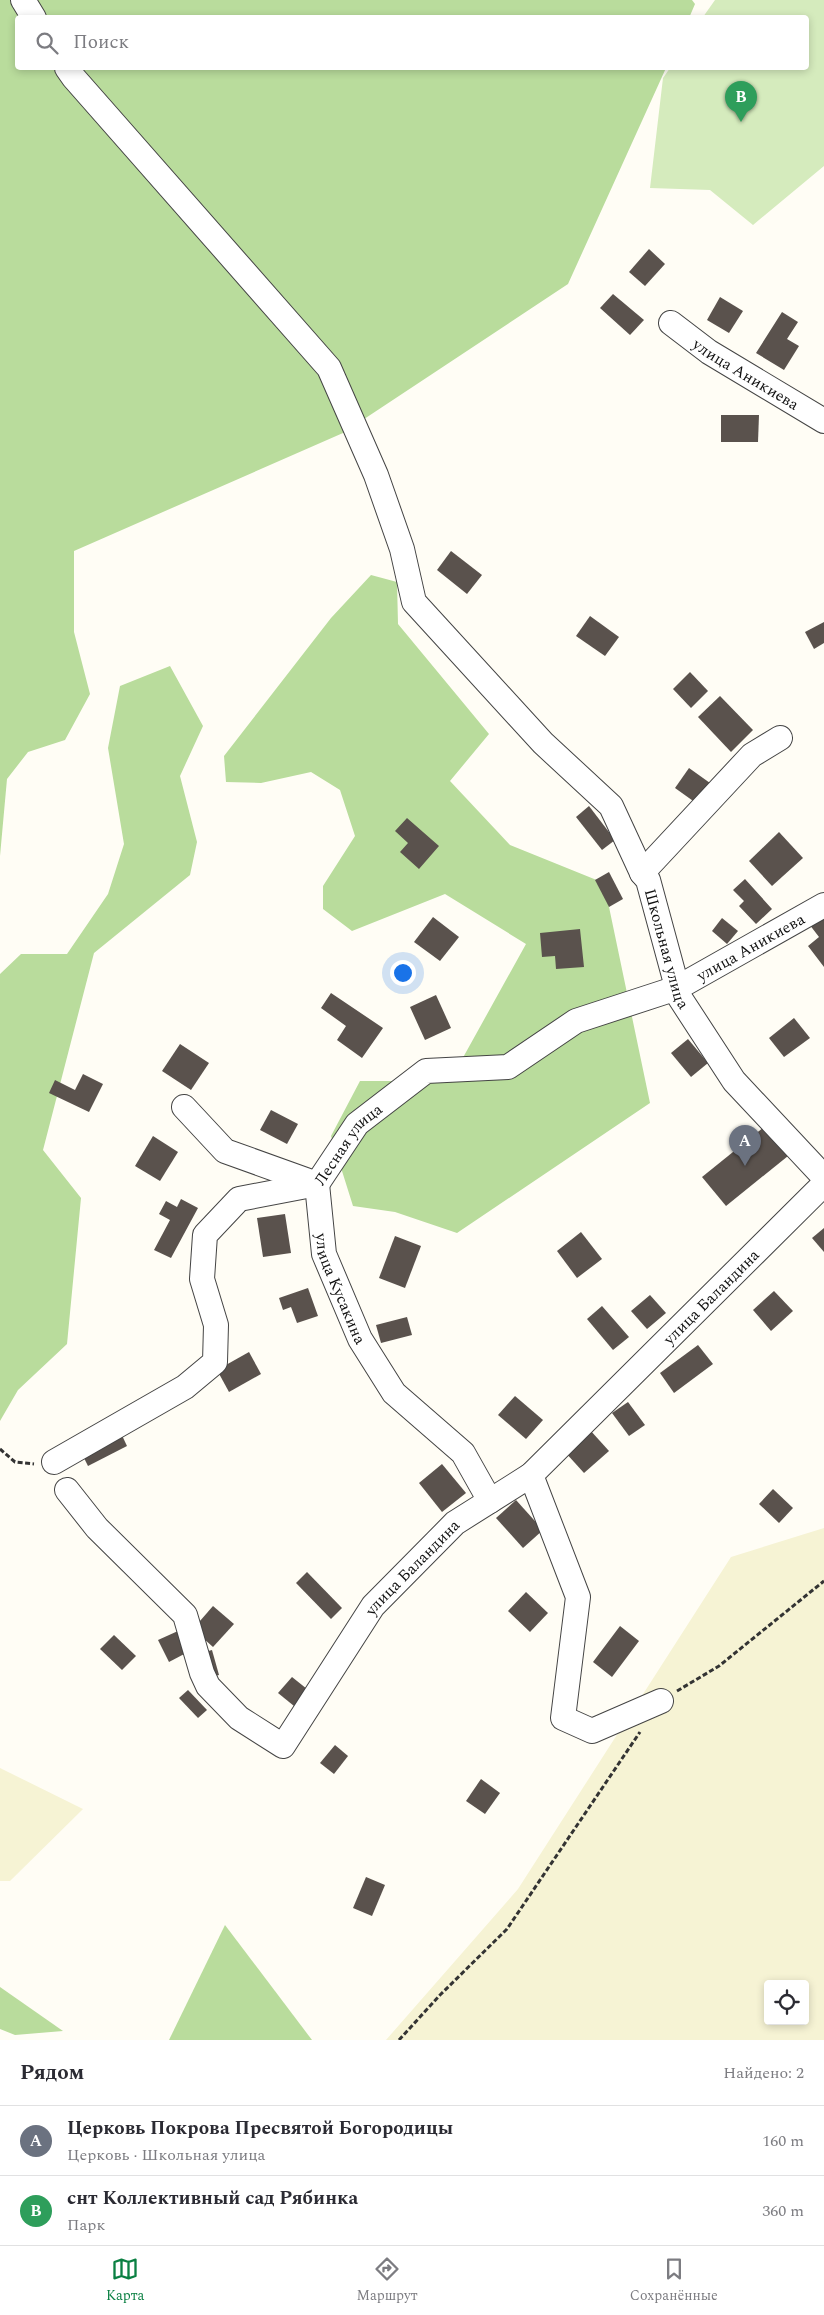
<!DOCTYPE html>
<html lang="ru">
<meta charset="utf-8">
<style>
body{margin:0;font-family:Spectral,serif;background:#f7f7f7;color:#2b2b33}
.controls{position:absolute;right:15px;bottom:15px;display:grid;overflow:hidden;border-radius:5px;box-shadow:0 2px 8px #0003}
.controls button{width:45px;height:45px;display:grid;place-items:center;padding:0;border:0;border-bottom:1px solid #e1e1e2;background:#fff;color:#2b2b33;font:25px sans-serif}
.you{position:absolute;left:402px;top:972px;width:18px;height:18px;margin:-12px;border:4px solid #fff;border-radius:50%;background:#1a73e8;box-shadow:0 0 0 8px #1a73e833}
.badge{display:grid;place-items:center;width:32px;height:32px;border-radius:50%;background:#0b8043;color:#fff;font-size:16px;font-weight:700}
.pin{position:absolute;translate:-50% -41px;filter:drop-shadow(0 1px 2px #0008)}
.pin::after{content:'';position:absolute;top:26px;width:18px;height:15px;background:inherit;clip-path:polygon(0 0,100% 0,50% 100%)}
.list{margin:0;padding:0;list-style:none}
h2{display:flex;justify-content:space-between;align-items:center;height:65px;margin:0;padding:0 20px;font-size:21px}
h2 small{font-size:16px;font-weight:400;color:#7c7c81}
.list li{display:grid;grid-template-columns:32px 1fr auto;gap:15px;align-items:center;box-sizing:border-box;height:70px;padding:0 20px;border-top:1px solid #e1e1e2}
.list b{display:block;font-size:19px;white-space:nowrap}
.list p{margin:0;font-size:16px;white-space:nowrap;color:#7c7c81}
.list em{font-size:16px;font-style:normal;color:#7c7c81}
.icon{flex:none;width:28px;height:28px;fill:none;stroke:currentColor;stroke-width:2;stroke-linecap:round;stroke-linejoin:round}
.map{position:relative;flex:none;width:824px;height:2040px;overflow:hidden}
.search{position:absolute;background:#fff;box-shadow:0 2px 8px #0003;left:15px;right:15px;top:15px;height:55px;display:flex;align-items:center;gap:12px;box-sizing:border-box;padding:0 18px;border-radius:5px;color:#7c7c81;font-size:19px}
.sheet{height:205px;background:#fff}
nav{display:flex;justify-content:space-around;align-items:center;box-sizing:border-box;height:70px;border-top:1px solid #e1e1e2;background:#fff;font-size:14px;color:#7c7c81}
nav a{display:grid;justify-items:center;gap:2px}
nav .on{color:#0b8043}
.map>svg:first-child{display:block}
.farmland{fill:#f6f3d4;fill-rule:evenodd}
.green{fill:#d5ebbd}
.forest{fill:#b9dc9c}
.building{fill:#5a524d}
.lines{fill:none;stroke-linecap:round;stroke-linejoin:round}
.minor-casing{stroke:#444;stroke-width:26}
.path{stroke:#333;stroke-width:3;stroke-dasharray:5 2.5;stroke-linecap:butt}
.minor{stroke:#fff;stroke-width:24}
.labels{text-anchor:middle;stroke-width:5;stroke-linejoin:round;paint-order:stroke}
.street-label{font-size:16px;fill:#111;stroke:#fff}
</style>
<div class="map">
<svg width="824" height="2040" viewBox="0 0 824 2040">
<rect width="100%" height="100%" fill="#fffdf5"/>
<g class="farmland">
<path d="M824 1528V2040H386L518 1889 731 1557ZM768 1984H805V2021H768Z"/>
<polygon points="0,1768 83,1809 10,1881 0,1881"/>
</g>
<polygon class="green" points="715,0 824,0 824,166 753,225 710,190 650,188 663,78 670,68 806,68 806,18 703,17"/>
<g class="forest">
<polygon points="0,0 692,0 695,4 689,18 18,18 18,68 666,68 568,284 343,433 74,551 74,632 90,694 65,740 28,752 7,779 0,856"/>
<polygon points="371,575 397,582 398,624 489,734 450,781 510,845 604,883 650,1103 457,1233 395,1212 353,1206 331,1136 360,1081 450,1081 526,944 445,894 352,931 323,909 323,886 355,836 340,790 311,772 261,783 226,782 224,756 331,618"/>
<polygon points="170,666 203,726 180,776 197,842 190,875 94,953 43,1150 81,1198 67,1344 18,1390 0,1421 0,974 21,954 67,954 108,894 124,844 108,748 120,686"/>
<polygon points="225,1925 312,2040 169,2040"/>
<polygon points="0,1987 63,2031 15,2035 0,2029"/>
</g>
<g class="building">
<polygon points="649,249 665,264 645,286 629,272"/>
<polygon points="613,294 644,320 630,335 600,308"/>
<polygon points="720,297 743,311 729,333 707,320"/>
<polygon points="782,312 798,322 787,339 799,346 784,370 756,353"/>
<polygon points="721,415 759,415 758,442 721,442"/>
<polygon points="451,551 482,575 467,594 437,570"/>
<polygon points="590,616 619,637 605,656 576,636"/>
<polygon points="824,622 824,643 814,649 805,632"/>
<polygon points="690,672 708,691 691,708 673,689"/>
<polygon points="720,696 753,730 731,752 698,717"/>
<polygon points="689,768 710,783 696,803 675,788"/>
<polygon points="589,806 615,840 602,850 576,817"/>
<polygon points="407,818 439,846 419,869 400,852 408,843 395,831"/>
<polygon points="779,832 803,858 772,886 749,861"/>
<polygon points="609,872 623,899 609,907 595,880"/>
<polygon points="745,879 772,909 756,924 739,906 744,901 733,890"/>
<polygon points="824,914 824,967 808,946 819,937 806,920"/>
<polygon points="433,917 459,937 440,961 414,942"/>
<polygon points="722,918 738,931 727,944 712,931"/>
<polygon points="580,929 584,967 556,969 555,956 542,957 540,933"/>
<polygon points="331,993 383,1028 362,1058 337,1040 346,1026 321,1008"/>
<polygon points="436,995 451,1028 425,1040 410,1007"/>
<polygon points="794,1018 810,1038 784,1057 769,1038"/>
<polygon points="688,1039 708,1063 691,1077 671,1053"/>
<polygon points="180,1044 209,1063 191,1090 162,1071"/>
<polygon points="83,1074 103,1084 89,1112 49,1093 55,1080 75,1090"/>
<polygon points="271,1110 298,1124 287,1144 260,1130"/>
<polygon points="764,1127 788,1156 726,1206 702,1177"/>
<polygon points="153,1136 178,1152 160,1181 135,1166"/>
<polygon points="181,1199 198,1208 171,1258 154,1250 170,1220 159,1214 166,1201 177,1207"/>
<polygon points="285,1214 291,1253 263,1257 257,1218"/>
<polygon points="824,1228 824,1252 812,1238"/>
<polygon points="581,1232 602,1259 577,1278 557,1251"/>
<polygon points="395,1236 421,1246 405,1288 379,1278"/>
<polygon points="308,1288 318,1316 297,1323 291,1307 283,1310 279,1298"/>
<polygon points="774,1291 793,1311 771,1331 753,1310"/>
<polygon points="650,1295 666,1313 647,1329 631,1311"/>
<polygon points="602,1306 629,1337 613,1350 587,1319"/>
<polygon points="407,1317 412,1335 381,1343 376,1325"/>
<polygon points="698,1345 713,1364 674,1393 660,1373"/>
<polygon points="249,1352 261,1374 229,1392 217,1370"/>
<polygon points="515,1396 543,1420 526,1439 498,1415"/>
<polygon points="628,1402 645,1425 629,1436 612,1413"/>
<polygon points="119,1429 127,1446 88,1466 80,1450"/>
<polygon points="590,1430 609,1451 584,1473 565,1452"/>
<polygon points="442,1464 466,1493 442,1512 419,1483"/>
<polygon points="773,1489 793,1508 779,1523 759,1504"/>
<polygon points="516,1500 543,1530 523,1548 496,1518"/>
<polygon points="307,1572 342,1608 331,1619 296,1583"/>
<polygon points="526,1592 548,1613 530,1632 508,1611"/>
<polygon points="213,1606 234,1624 213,1647 193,1629"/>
<polygon points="620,1626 639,1641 612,1677 593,1662"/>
<polygon points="178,1631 188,1652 169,1662 158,1640"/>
<polygon points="114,1635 136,1656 122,1670 100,1649"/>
<polygon points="212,1650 219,1675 208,1678 201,1653"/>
<polygon points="292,1677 307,1689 294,1706 278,1693"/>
<polygon points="188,1690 207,1710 198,1718 179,1698"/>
<polygon points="335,1745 348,1756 334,1774 320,1763"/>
<polygon points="481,1779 500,1793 485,1814 466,1801"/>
<polygon points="366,1877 385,1885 372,1916 353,1908"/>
</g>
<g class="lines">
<defs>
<g id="minor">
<polyline points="23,0 34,18"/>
<path id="s1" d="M67 68 74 78 329 368 376 475 402 549 414 602 543 743 611 806 642 873 648 880 680 998 734 1081 824 1177"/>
<path id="s2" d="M671 323 709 352 824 421"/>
<polyline points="642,873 752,755 780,738"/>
<path id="s3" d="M184 1107 225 1151 317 1184 324 1254 360 1339 394 1393 463 1453 490 1501"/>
<path id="s4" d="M54 1462 185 1387 215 1362 216 1325 202 1279 205 1235 239 1199 317 1184 357 1124 426 1071 508 1067 576 1021 677 988 824 905"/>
<polyline points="531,1475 578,1597 563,1718 592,1731 661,1701"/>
<path id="s5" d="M67 1490 97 1528 185 1615 202 1673 208 1686 239 1718 283 1746 373 1606 455 1523 531 1475 824 1184"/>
</g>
</defs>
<use href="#minor" class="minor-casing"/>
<g class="path">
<polyline points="0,1449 15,1462 34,1464"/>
<polyline points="677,1691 719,1666 824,1581"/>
<polyline points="399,2040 440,1995 507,1929 640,1732"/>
</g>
<use href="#minor" class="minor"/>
</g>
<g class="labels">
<g class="street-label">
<text dy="6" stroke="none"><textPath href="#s2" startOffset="91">улица Аникиева</textPath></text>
<text dy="6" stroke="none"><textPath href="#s4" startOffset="962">улица Аникиева</textPath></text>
<text dy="6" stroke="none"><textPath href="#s1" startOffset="1086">Школьная улица</textPath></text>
<text dy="6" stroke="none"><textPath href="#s4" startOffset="499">Лесная улица</textPath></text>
<text dy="6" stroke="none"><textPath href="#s3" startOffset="266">улица Кусакина</textPath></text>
<text dy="6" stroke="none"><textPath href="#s5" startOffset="970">улица Баландина</textPath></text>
<text dy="6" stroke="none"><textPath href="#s5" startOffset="565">улица Баландина</textPath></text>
</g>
</g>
</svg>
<div class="controls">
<button><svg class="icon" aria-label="locate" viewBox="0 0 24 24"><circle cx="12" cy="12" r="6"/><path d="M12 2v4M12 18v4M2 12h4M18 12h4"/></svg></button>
</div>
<div class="you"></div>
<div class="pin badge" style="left:745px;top:1166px;background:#6b7280">A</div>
<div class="pin badge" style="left:741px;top:122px;background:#2e9e5b">B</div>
<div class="search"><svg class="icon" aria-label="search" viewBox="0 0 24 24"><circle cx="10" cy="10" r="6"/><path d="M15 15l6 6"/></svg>Поиск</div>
</div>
<section class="sheet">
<h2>Рядом<small>Найдено: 2</small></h2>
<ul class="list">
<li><span class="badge" style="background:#6b7280">A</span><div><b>Церковь Покрова Пресвятой Богородицы</b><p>Церковь · Школьная улица</p></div><em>160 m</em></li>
<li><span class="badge" style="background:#2e9e5b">B</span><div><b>снт Коллективный сад Рябинка</b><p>Парк</p></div><em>360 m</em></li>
</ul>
</section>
<nav>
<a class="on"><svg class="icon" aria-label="map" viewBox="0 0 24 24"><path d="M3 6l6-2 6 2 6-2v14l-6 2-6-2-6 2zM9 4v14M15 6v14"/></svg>Карта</a>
<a><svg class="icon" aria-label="directions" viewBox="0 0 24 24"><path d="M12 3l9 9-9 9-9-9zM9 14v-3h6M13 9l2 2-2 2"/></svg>Маршрут</a>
<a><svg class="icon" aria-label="saved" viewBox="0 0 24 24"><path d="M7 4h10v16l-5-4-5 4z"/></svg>Сохранённые</a>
</nav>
